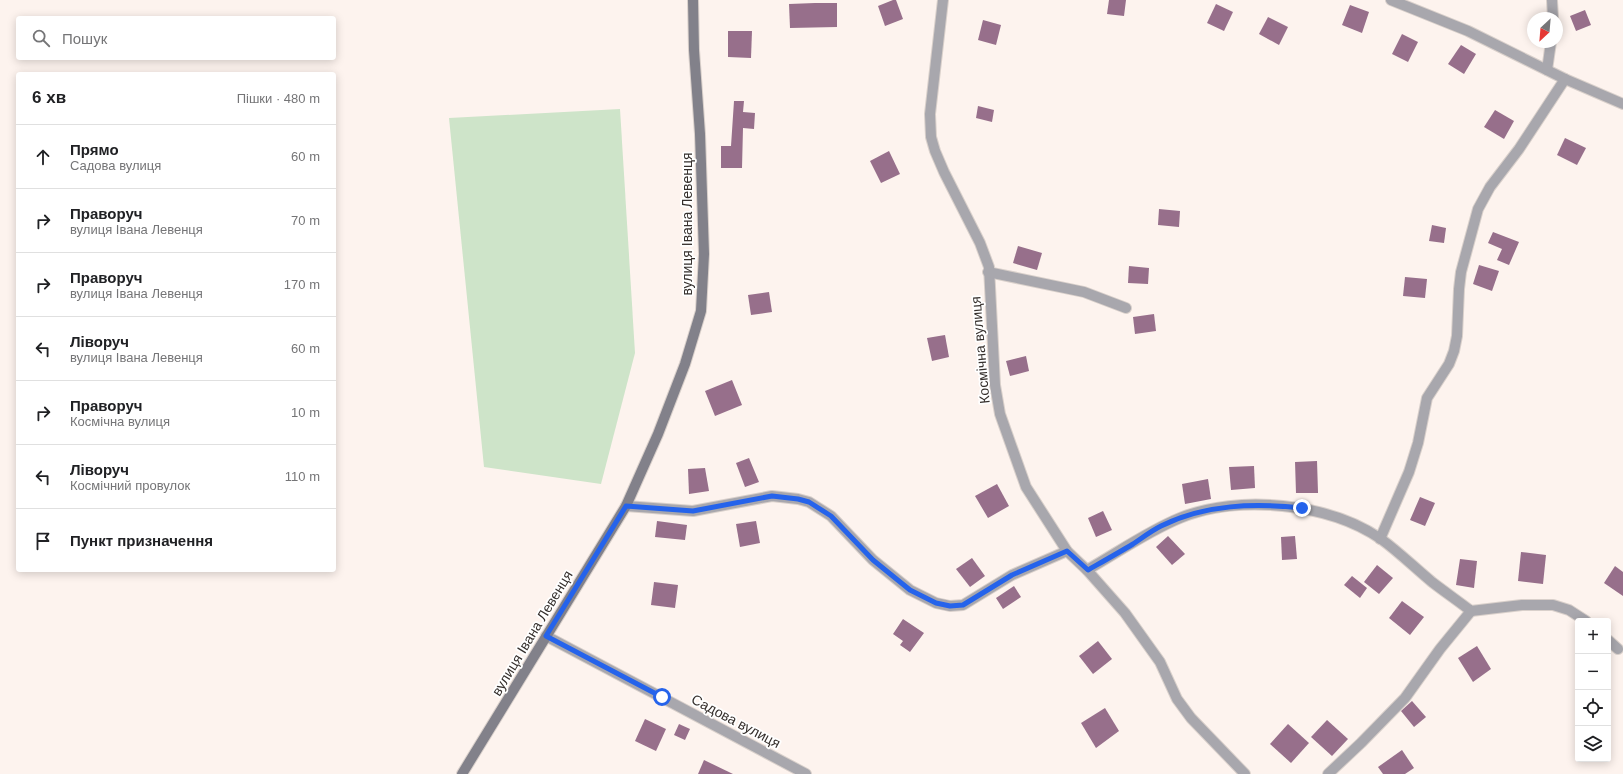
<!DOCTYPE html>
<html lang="uk">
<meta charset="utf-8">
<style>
body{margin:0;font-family:Arial,sans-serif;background:#f6f6f6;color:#202124}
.controls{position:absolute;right:12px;bottom:12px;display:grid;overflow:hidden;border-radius:4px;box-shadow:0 2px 10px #0003}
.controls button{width:36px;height:36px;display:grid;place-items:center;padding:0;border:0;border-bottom:1px solid #e0e0e0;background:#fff;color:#202124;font:20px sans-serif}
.compass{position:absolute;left:1527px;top:12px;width:36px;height:36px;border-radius:50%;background:#fff;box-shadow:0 2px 10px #0003;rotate:206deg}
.stop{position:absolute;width:12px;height:12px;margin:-9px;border:3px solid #2563eb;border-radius:50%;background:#fff}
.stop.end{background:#2563eb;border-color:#fff;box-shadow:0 1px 4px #0008}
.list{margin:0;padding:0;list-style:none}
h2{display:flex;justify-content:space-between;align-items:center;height:52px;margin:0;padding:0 16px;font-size:17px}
h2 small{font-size:13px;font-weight:400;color:#757577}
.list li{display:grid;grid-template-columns:26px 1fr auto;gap:12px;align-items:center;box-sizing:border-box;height:64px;padding:0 16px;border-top:1px solid #e0e0e0}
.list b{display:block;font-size:15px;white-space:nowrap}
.list p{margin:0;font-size:13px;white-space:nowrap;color:#757577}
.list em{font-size:13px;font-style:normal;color:#757577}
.icon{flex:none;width:22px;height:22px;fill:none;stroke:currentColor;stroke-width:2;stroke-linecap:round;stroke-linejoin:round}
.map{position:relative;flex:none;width:1623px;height:774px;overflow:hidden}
.search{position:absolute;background:#fff;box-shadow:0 2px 10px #0003;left:16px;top:16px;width:320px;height:44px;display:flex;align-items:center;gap:10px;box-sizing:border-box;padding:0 14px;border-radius:4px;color:#757577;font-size:15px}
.panel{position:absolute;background:#fff;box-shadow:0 2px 10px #0003;left:16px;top:72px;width:320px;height:500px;border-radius:4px}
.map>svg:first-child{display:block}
.green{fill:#cee4c9}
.building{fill:#976f8b}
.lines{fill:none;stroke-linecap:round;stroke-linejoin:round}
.street-casing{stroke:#d9d0cb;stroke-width:12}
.secondary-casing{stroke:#d9d0cb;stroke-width:12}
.street{stroke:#a8a7ad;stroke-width:10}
.secondary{stroke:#82818a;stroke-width:10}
.route{stroke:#2563eb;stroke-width:5}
.labels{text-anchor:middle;stroke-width:3.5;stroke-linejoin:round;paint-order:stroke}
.street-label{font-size:14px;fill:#352f2c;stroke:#fff}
</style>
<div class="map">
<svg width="1623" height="774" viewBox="0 0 1623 774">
<rect width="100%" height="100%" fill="#fdf3ee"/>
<polygon class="green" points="620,109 635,353 601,484 484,467 449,118"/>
<g class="building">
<polygon points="893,0 896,0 903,19 885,26 878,6"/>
<polygon points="1109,0 1126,0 1124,16 1107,14"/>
<polygon points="815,3 837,3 837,27 790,28 789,4"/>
<polygon points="1216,4 1233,12 1224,31 1207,23"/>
<polygon points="1350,5 1369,12 1362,33 1342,25"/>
<polygon points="1585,10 1591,25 1576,31 1570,16"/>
<polygon points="1268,17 1288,27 1279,45 1259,34"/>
<polygon points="983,20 1001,25 996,45 978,40"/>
<polygon points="728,31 752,31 751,58 728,57"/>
<polygon points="1402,34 1418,42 1408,62 1392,54"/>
<polygon points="1461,45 1476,54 1464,74 1448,64"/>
<polygon points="734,101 744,101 743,112 755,113 754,129 743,128 742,168 721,168 721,146 731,146"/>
<polygon points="978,106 994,110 992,122 976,118"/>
<polygon points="1495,110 1514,121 1504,139 1484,127"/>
<polygon points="1565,138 1586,148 1577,165 1557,155"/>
<polygon points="889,151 900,174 881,183 870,161"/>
<polygon points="1159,209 1180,211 1179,227 1158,225"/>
<polygon points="1432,225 1446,228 1444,243 1429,241"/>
<polygon points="1493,232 1519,242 1509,265 1497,260 1502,249 1488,243"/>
<polygon points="1018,246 1042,253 1037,270 1013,263"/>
<polygon points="1479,265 1499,271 1492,291 1473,284"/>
<polygon points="1129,266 1149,268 1148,284 1128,283"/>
<polygon points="1405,277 1427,279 1425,298 1403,296"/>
<polygon points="769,292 772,312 751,315 748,295"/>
<polygon points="1154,314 1156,331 1135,334 1133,317"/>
<polygon points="945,335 949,357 932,361 927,338"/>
<polygon points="1026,356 1029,371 1010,376 1006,361"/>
<polygon points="732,380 742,405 715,416 705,391"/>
<polygon points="749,458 759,482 745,487 736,463"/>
<polygon points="1317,461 1318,493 1296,493 1295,462"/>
<polygon points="1254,466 1255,488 1231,490 1229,467"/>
<polygon points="705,468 709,491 689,494 688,469"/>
<polygon points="1208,479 1211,499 1185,504 1182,484"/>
<polygon points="997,484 1009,506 988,518 975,496"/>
<polygon points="1420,497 1435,503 1425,526 1410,520"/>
<polygon points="1103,511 1112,530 1096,537 1088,518"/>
<polygon points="657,521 687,525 685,540 655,537"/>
<polygon points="756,521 760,543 740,547 736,524"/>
<polygon points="1168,536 1185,554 1172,565 1156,547"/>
<polygon points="1295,536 1297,559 1282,560 1281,537"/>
<polygon points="1521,552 1546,555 1543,584 1518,581"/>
<polygon points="972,558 985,576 970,587 956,569"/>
<polygon points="1460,559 1477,561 1474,588 1456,585"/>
<polygon points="1377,565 1393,578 1379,594 1364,582"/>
<polygon points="1615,566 1623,572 1623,596 1604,583"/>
<polygon points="1352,576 1367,588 1360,598 1344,585"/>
<polygon points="654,582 678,585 675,608 651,605"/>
<polygon points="1014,586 1021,597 1003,609 996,598"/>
<polygon points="1402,601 1424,617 1410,635 1389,618"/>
<polygon points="903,619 924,633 910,652 900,645 903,641 893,634"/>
<polygon points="1098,641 1112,659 1093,674 1079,656"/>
<polygon points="1477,646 1491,669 1473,682 1458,658"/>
<polygon points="1412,701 1426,717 1414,727 1401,711"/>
<polygon points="1105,708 1119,731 1096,748 1081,723"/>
<polygon points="645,719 666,729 656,751 635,741"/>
<polygon points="1327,720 1348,739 1332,756 1311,737"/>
<polygon points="679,724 690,729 685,740 674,735"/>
<polygon points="1288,724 1309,743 1291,763 1270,744"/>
<polygon points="1402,750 1414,768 1405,774 1383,774 1378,767"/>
<polygon points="704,760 733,774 698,774"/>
</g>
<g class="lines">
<defs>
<g id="street">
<polyline points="943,0 930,114 931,137 935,151 944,172 980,243 989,267 995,385 1000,414 1026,487 1067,551 1087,570 1125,613 1160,662 1177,699 1191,718 1245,774"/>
<polyline points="1391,0 1468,31 1565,79 1623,104"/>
<polyline points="1552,0 1553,18"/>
<polyline points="1547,70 1551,42"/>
<polyline points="988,272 1084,292 1126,308"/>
<polyline points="626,506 693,511 772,496 798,499 809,502 831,516 873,560 910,590 936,603 950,606 963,605 1012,575 1067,551"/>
<polyline points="1380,539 1409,472 1418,443 1427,398 1449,364 1454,351 1457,336 1459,289 1461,272 1478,209 1490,187 1519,149 1565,79"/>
<path d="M1087 570C1117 553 1148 531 1180 518 1238 494 1329 503 1381 539 1399 552 1415 568 1432 582 1445 592 1458 601 1471 611L1522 605H1553L1569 610 1586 621"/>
<polyline points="546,636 806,774"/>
<polyline points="1608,640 1618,649"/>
<polyline points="1328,774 1361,743 1405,698 1440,649 1471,611"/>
</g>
<polyline id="secondary" points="462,774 626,506 658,434 685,364 701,311 704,254 700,134 694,50 693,0"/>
</defs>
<use href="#street" class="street-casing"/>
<use href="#secondary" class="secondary-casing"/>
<use href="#street" class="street"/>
<use href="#secondary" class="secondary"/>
</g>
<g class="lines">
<path class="route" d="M662 697 546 636 626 506 693 511 772 496 798 499 809 502 831 516 873 560 910 590 936 603 950 606 963 605 1012 575 1067 551 1088 570C1102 562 1118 553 1133 544 1142 538 1151 531 1161 526 1206 504 1254 503 1302 508"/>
</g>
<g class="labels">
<g class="street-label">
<text transform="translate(687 224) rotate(-90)" y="5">вулиця Івана Левенця</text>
<text transform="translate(980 350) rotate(-95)" y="5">Космічна вулиця</text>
<text transform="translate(532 633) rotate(-59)" y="5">вулиця Івана Левенця</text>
<text transform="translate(736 721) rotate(28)" y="5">Садова вулиця</text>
</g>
</g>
</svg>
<div class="controls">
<button>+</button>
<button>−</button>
<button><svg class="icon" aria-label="locate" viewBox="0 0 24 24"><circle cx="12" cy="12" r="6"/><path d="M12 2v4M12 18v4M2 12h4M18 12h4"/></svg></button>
<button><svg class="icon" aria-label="layers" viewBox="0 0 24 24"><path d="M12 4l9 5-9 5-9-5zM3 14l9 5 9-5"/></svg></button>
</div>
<svg class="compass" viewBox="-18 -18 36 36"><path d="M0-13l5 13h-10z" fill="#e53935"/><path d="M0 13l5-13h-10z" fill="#757577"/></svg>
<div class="stop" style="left:662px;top:697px"></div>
<div class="stop end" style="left:1302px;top:508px"></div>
<div class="search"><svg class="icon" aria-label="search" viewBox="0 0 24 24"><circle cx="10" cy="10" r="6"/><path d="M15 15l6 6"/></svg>Пошук</div>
<section class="panel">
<h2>6 хв<small>Пішки · 480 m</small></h2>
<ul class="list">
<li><svg class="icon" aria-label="ahead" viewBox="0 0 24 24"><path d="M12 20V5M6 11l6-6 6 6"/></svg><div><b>Прямо</b><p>Садова вулиця</p></div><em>60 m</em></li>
<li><svg class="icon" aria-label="right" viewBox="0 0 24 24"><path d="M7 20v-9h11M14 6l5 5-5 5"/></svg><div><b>Праворуч</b><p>вулиця Івана Левенця</p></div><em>70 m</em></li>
<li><svg class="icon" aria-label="right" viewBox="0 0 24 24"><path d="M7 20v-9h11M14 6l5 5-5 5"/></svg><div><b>Праворуч</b><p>вулиця Івана Левенця</p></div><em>170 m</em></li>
<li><svg class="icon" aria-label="left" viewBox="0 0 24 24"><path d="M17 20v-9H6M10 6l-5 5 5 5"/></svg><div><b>Ліворуч</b><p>вулиця Івана Левенця</p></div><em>60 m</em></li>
<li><svg class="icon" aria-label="right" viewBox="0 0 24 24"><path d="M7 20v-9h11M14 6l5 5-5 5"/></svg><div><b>Праворуч</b><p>Космічна вулиця</p></div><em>10 m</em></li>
<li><svg class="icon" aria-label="left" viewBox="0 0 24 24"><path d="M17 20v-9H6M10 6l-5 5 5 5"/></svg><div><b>Ліворуч</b><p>Космічний провулок</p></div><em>110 m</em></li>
<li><svg class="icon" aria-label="arrive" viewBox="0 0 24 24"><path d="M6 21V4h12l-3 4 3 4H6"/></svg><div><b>Пункт призначення</b></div></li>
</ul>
</section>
</div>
